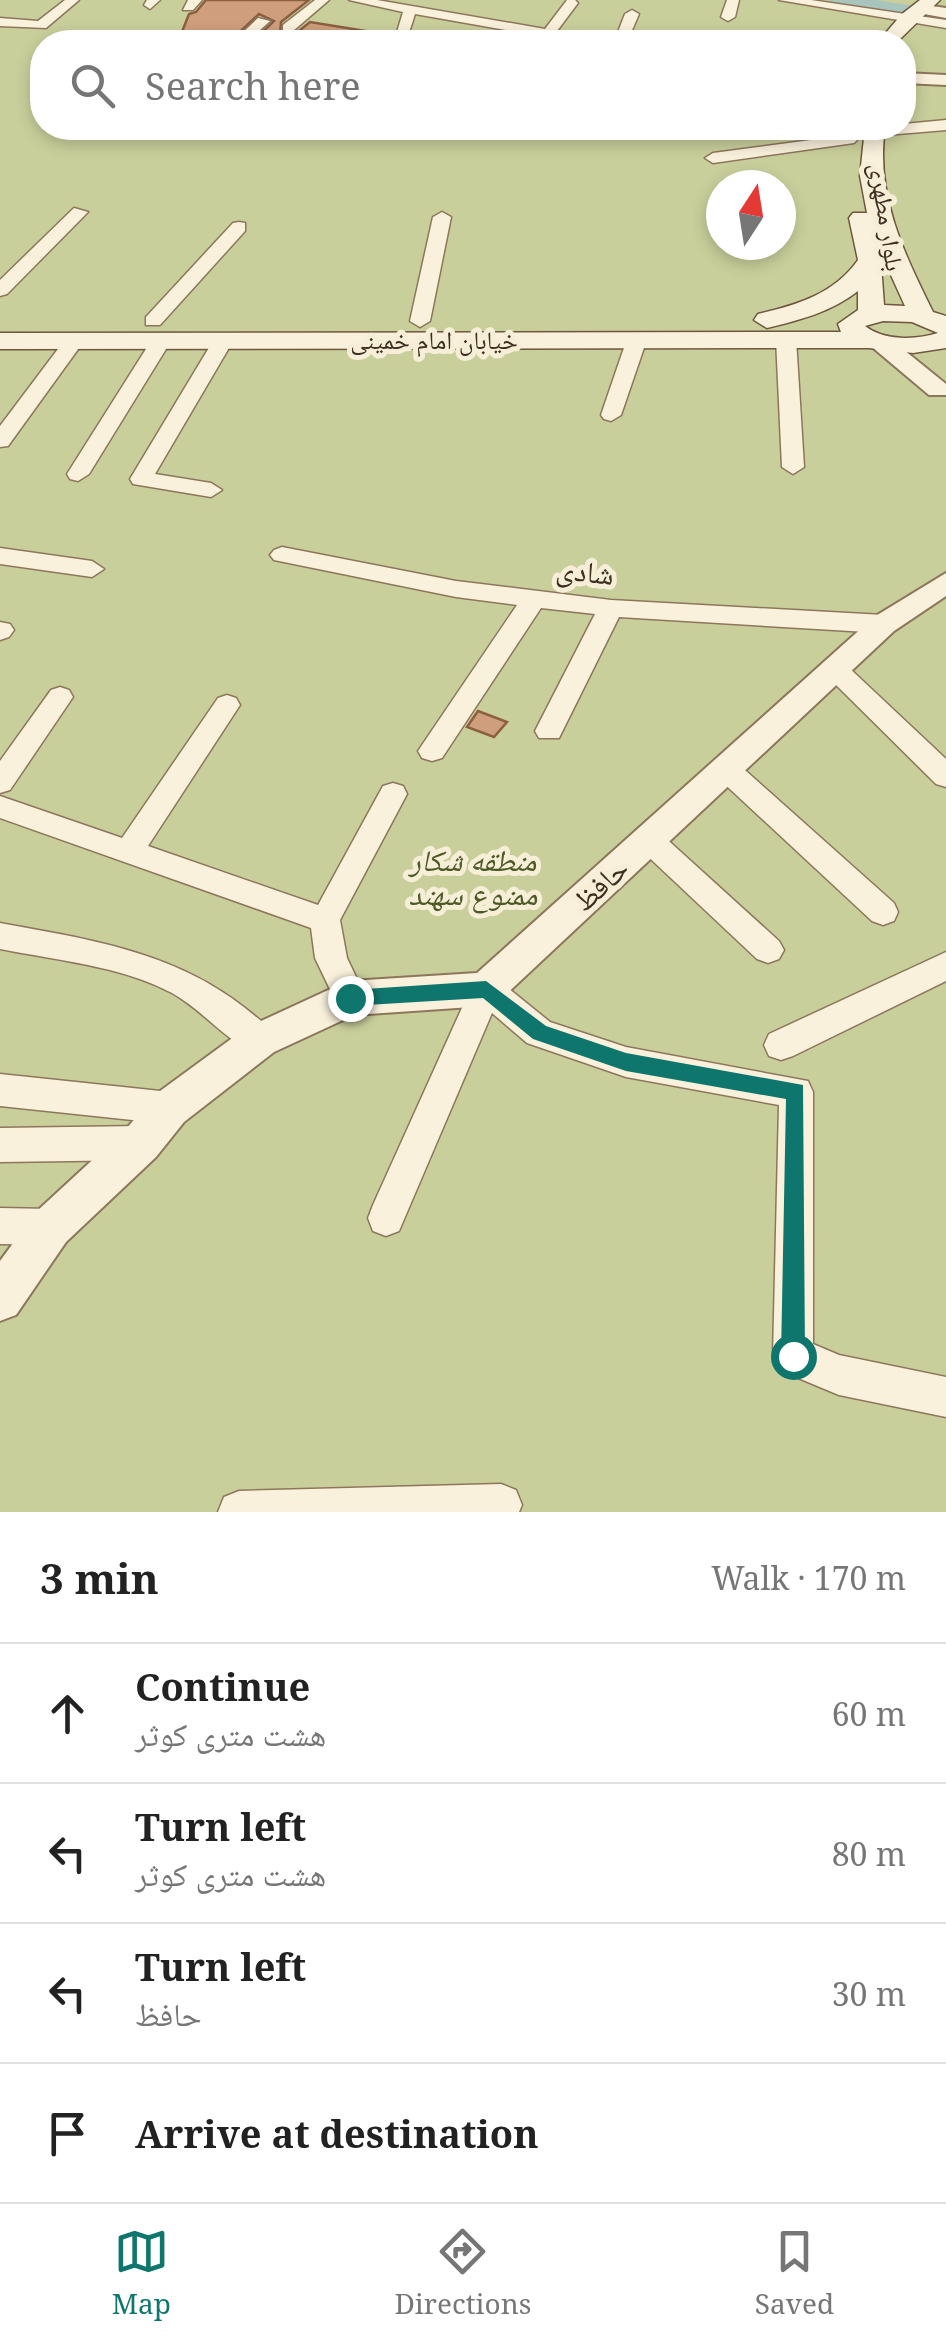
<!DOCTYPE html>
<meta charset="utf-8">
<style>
body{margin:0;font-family:"Noto Serif","Noto Naskh Arabic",serif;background:#f2f2f2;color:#222}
.compass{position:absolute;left:706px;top:170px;width:90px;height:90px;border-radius:50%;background:#fff;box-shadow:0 5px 15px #0003;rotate:12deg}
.stop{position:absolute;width:30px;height:30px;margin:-22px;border:8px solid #0f766e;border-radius:50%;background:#fff}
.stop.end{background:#0f766e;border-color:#fff;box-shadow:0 2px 10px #0008}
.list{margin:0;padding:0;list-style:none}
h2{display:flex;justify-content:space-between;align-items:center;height:130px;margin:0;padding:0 40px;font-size:42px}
h2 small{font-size:32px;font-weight:400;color:#767676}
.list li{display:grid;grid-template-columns:65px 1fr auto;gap:30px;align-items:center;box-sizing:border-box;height:140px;padding:0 40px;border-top:2px solid #e0e0e0}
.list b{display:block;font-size:38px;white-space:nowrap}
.list p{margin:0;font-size:32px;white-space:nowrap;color:#767676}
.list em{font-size:32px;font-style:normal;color:#767676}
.icon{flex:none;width:55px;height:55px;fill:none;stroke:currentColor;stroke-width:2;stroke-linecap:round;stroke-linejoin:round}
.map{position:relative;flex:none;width:946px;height:1512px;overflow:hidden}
.search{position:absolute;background:#fff;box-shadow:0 5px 15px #0003;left:30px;right:30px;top:30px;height:110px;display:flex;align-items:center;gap:25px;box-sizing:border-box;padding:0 35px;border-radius:40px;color:#767676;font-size:38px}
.sheet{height:690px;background:#fff}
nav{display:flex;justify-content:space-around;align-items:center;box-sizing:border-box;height:140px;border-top:2px solid #e0e0e0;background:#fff;font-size:28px;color:#767676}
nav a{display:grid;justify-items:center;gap:5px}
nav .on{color:#0f766e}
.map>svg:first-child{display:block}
.green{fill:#c9cf9b;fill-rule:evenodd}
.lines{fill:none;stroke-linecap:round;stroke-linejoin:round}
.river{fill:#a9c4bc;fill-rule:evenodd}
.building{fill:#cf9f7d;stroke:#8d5f41;stroke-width:2.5}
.minor-casing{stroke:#8d765c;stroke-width:3}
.tertiary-casing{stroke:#8d765c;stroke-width:4}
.secondary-casing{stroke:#6f573f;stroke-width:3}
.minor{fill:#faf1dc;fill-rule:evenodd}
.tertiary{fill:#faf1dc;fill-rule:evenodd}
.secondary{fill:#faf1dc;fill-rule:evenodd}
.route{fill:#0f766e}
.labels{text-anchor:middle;stroke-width:10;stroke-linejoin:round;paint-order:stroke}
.far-street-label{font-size:25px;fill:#3d2e20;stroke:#f7eed8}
.street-label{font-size:30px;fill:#3d2e20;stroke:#f7eed8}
.park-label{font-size:30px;font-style:italic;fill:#4d5a26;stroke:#f7eed8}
</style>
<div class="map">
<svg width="946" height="1512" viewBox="0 0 946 1512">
<rect width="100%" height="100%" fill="#f0e4c8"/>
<path class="green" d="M0 0H946V1512H0ZM42 42H904V128H42ZM721 185H781V245H721Z"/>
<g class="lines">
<polygon class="river" points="828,0 876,0 946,11 946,23 838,6"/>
</g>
<g class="building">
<polygon points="206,0 309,0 281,22 280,34 295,34 310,22 372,32 371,42 252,42 274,21 259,14 229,42 178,42 189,14 196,12"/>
<polygon points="478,711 507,722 494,737 467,727"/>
</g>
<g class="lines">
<defs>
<g id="minor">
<polygon points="65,0 79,0 46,28 0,26 0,18 38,21"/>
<polygon points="147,0 160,0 150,9 144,5"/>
<polygon points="188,0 202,0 193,10 183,10"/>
<polygon points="315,0 329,0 293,31 283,31 283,25"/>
<polygon points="349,0 377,0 545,29 567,0 575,0 578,3 557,31 604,42 552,38 549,42 536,42 540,36 415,14 406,42 394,42 403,12"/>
<polygon points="727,0 739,0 735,17 728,21 721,17"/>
<polygon points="779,0 811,0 946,20 946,28"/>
<polygon points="632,10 639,14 627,42 614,42 625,14"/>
<polygon points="258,18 270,21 247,42 233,42"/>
<polygon points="946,120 946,130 874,136 866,131 870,128 904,128 904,124"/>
<polygon points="264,128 280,128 268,138 260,133"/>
<polygon points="494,128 510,128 500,135 495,133"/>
<polygon points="849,135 857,140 854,143 713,163 705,158 713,153"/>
<polygon points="74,208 88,212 7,294 0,296 0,280"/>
<polygon points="442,212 451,217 430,321 420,327 410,321 433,217"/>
<polygon points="239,222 245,223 245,231 160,325 146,325 146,317 233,223"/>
<polygon points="637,333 647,339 621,415 611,421 604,419 601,415 627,339"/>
<polygon points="786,333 796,339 804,467 793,474 782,467 776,339"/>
<polygon points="74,335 84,341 8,446 0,447 0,426 67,337"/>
<polygon points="161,335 171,341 89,474 78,481 70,479 67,474 151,341"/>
<polygon points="223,335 233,341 155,474 211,483 222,490 211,497 133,484 130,479 213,341"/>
<polygon points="282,547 456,581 611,600 884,615 896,624 884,633 619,617 559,738 539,738 535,731 595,614 541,608 442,758 432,761 422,758 418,751 517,605 456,597 274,560 270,555 274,550"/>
<polygon points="0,548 92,561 104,569 92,577 0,564"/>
<polygon points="0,622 10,624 14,630 9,637 0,640"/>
<polygon points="837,662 846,665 946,759 946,787 936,784 828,677 824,671 828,665"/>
<polygon points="60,687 69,690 73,697 10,790 0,793 0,761 51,690"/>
<polygon points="227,695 236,698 240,705 148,846 318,905 383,786 393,783 403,786 407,794 340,920 347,958 366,998 361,1008 350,1012 339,1008 315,958 311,928 0,818 0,796 122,838 218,698"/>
<polygon points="727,759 737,763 894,903 898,912 894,921 883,925 872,921 717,777 713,770 717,763"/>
<polygon points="650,829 660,833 779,941 784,950 779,959 768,963 757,959 640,849 635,841 640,833"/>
<path d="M0 923C87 939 173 951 245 1008 257 1018 270 1026 277 1040L272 1051 260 1055C227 1043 203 1010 172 993 121 966 56 960 0 949Z"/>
<polygon points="946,952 946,981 793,1056 781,1060 769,1056 764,1045 769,1034"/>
<polygon points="486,975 497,979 550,1022 626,1047 808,1081 813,1092 813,1344 839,1355 946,1377 946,1417 839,1395 779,1370 773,1356 779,1105 626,1077 527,1043 492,1013 399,1231 386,1236 373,1231 368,1218 373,1205 475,979"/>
<polygon points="0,1074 170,1092 182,1097 187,1108 182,1119 170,1124 0,1106"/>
<polygon points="141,1126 153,1131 159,1143 153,1155 141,1160 0,1162 0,1128"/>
<polygon points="0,1208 51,1209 64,1214 69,1227 64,1240 51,1245 0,1244"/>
<polygon points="501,1484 516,1490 522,1505 519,1512 218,1512 224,1497 239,1491"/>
</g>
<g id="tertiary">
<polygon points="918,4 946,8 946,18 913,12 913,6"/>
<polygon points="904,73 946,75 946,85 904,83"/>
<polygon points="880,335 888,337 946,384 946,395 929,395 872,347 868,342"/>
<polygon points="946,573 946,596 894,631 499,1001 486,1006 354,1015 274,1052 184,1122 156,1157 66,1242 16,1315 0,1321 0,1261 36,1212 126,1129 156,1094 246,1028 337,986 350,981 477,973 874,617"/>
</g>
<g id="secondary">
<polygon points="920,0 940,0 897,42 878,42 902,14"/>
<path d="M865 128H885C875 195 904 253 933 312L946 316V348L913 353 869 348 0 349V333L841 332 838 324 858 310V291C831 312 800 320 767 328L754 320 758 314C797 305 834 294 858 260L849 218 853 213H867L860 176ZM880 251 905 306 884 305ZM883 321 912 322 938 333C916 340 884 341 865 326Z"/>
</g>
</defs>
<use href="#minor" class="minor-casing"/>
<use href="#tertiary" class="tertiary-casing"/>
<use href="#secondary" class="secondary-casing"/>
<use href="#minor" class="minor"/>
<use href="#tertiary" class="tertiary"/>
<use href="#secondary" class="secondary"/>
</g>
<polygon class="route" points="486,981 546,1026 626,1053 803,1085 805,1356 801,1364 793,1368 785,1364 781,1356 786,1099 626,1071 533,1039 483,998 350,1006 340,998 350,990"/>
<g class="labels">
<g class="far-street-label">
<text transform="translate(887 217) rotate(81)" y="9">بلوار مطهری</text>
<text x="434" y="349">خیابان امام خمینی</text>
</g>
<g class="street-label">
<text transform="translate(585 572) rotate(6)" y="10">شادی</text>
<text transform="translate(601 885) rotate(-42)" y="10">حافظ</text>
</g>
<g class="park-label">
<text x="473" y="871">منطقه شکار<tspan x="473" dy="34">ممنوع سهند</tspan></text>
</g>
</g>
</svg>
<svg class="compass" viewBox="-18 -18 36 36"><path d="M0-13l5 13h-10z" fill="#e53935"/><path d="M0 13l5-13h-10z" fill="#767676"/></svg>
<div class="stop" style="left:793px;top:1356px"></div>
<div class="stop end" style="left:350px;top:998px"></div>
<div class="search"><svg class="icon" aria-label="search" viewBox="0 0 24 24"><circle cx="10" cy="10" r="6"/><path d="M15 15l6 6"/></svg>Search here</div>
</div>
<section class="sheet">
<h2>3 min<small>Walk · 170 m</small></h2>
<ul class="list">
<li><svg class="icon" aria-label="ahead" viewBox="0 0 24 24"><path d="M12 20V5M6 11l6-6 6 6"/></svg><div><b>Continue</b><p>هشت متری کوثر</p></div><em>60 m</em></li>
<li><svg class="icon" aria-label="left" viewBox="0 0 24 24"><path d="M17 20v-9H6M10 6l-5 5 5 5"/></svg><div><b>Turn left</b><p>هشت متری کوثر</p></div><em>80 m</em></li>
<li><svg class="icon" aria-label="left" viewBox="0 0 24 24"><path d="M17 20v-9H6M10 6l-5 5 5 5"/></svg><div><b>Turn left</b><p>حافظ</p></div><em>30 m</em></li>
<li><svg class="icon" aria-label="arrive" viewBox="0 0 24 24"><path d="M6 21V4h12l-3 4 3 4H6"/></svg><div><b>Arrive at destination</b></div></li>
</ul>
</section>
<nav>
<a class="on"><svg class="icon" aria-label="map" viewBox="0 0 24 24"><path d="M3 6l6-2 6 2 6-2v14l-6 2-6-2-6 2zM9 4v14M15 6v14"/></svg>Map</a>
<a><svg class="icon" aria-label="directions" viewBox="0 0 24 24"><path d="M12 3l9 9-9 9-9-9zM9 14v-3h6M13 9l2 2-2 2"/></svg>Directions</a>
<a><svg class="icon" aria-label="saved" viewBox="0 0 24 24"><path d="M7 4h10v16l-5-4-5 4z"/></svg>Saved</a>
</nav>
